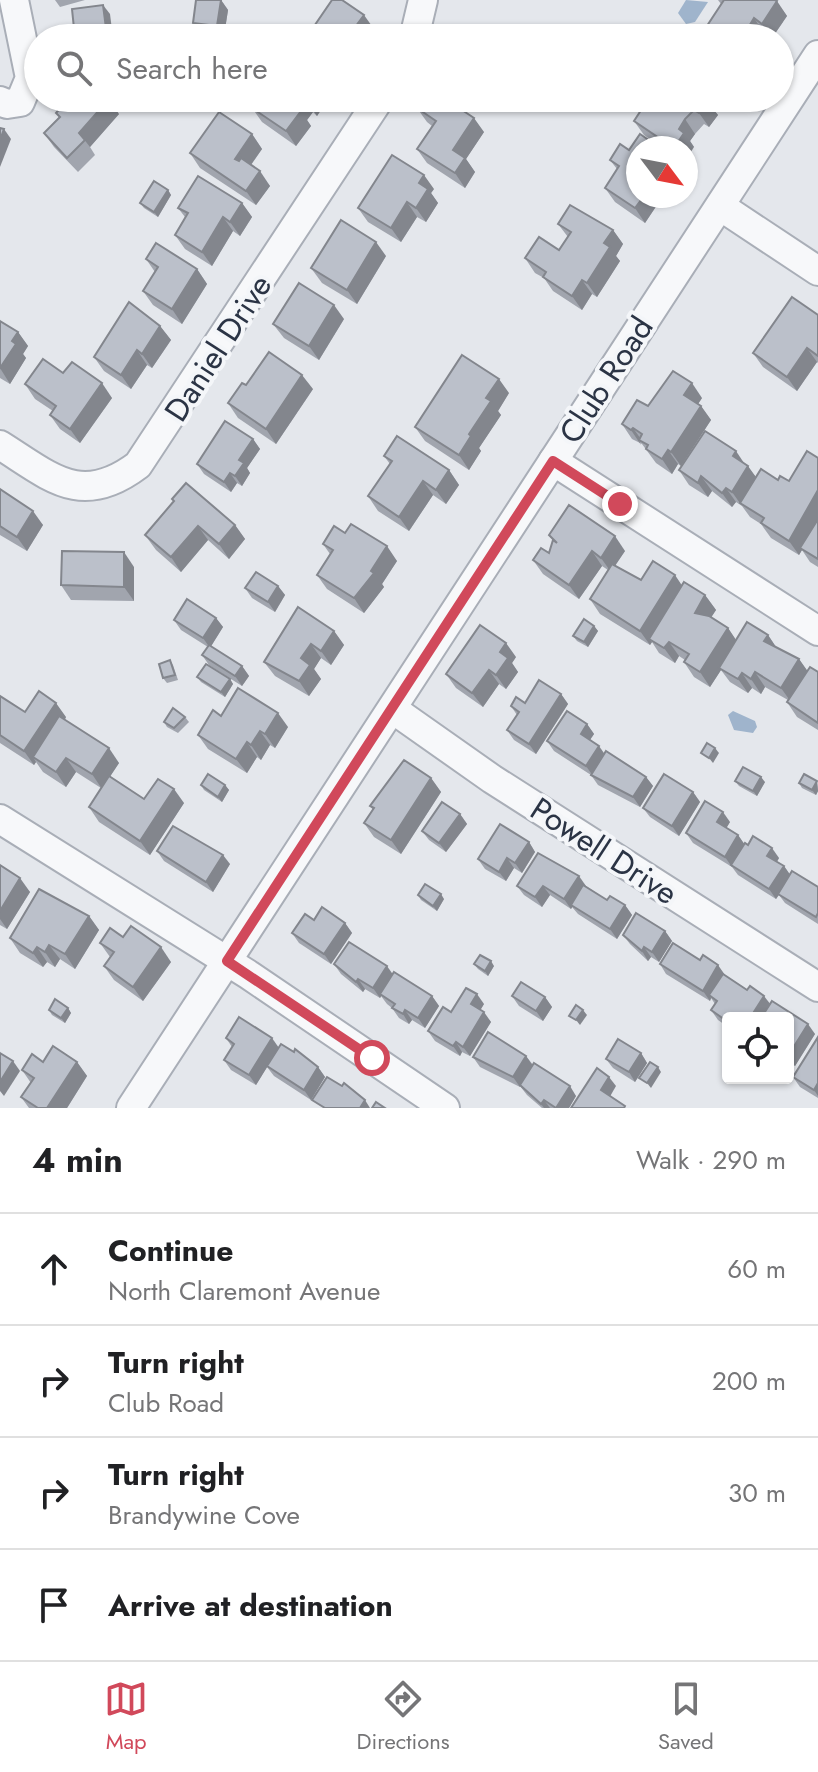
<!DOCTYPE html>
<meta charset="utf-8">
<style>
body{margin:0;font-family:Jost,sans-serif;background:#f2f2f2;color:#202124}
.controls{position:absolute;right:24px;bottom:24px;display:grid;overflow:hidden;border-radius:8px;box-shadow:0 2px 6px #0004}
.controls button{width:72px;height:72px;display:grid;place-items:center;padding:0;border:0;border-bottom:2px solid #e0e0e0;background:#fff;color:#202124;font:40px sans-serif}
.compass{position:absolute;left:626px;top:136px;width:72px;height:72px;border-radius:50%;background:#fff;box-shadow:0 2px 6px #0004;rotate:122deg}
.stop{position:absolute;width:24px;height:24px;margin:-18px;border:6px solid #d1495b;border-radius:50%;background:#fff}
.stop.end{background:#d1495b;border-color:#fff;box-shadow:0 2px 8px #0008}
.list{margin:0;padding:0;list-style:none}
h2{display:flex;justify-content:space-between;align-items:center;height:104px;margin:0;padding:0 32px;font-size:34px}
h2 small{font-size:26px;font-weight:400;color:#757577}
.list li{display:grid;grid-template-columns:52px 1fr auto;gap:24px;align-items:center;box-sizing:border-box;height:112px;padding:0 32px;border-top:2px solid #e0e0e0}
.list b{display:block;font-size:30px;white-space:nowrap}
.list p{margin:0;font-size:26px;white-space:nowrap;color:#757577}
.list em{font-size:26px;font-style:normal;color:#757577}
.icon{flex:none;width:44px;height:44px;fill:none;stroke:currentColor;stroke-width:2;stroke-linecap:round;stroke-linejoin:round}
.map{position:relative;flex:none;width:818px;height:1108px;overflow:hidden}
.search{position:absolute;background:#fff;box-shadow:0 2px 6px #0004;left:24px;right:24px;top:24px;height:88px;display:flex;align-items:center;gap:20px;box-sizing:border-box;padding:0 28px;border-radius:44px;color:#757577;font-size:30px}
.sheet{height:552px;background:#fff}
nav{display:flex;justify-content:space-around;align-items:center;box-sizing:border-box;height:112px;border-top:2px solid #e0e0e0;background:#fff;font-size:22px;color:#757577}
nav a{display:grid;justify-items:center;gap:4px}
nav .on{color:#d1495b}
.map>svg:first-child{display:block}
.water{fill:#9fb4cc}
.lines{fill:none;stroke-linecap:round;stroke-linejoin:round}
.minor-casing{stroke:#a9aeb7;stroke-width:32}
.minor{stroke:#f7f8fa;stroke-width:28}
.wall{fill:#a1a5ae}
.shaded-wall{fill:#83868d}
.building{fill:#bbc0ca;stroke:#83868d;stroke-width:2}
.route{stroke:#d1495b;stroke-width:10}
.labels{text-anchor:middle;stroke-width:8;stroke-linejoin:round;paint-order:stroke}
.street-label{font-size:32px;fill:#2b3445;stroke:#f4f6f9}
</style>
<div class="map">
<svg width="818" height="1108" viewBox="0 0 818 1108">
<rect width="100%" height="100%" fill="#e4e7ec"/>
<g class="water">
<polygon points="686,0 708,2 695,22 686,24 678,13"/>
<polygon points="733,711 755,721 757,727 753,733 734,730 728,715"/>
</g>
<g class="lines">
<defs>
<g id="minor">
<polyline points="414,38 423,0"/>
<polyline points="0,101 7,104 20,102 30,78 14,0"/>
<polyline points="720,206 818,271"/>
<path d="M0 445C51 477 81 508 138 465L380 98"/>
<polyline points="553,461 818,631"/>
<polyline points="394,710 492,779 818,987"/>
<polyline points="0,819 249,975 445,1108"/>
<polyline points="131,1108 818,55"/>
</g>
</defs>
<use href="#minor" class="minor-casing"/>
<use href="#minor" class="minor"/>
</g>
<g class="wall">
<polygon points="55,0 85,0 60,7"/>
<polygon points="221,0 228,10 224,36 200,33 193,23"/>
<polygon points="718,0 775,0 787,16 772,38 721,4"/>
<polygon points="258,98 329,98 317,116 313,112 307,120 311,126 296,146 262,122 252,108"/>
<polygon points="715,106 713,109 718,115 709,127 704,124 695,134 690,141 694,147 663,148 644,135 634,121"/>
<polygon points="417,108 484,132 466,159 475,172 465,188 427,163 417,149 432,126 427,122"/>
<polygon points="56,113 119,114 90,147 95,155 78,172 54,147 44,133 59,117"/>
<polygon points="252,134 262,149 251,165 270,186 256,205 200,168 190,153"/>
<polygon points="620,144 638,196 663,196 645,223 615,202 605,188 617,169 610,160"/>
<polygon points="434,189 431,193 438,203 426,222 417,217 401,242 368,222 358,208"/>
<polygon points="168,190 171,195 158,217 144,208 140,203"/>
<polygon points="242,203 252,217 240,236 233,231 212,266 185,249 175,235 185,217 178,208"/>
<polygon points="558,224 613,230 623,244 616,256 620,261 597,297 592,294 582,310 553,291 544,278 535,273 525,258 559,250 568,237"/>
<polygon points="386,256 357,304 322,283 311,268"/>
<polygon points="146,259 197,269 207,284 182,324 153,305 143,291 155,272"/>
<polygon points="818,315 818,363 817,362 797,391 763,367 753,353"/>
<polygon points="344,319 319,360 284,338 273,324"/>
<polygon points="0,321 18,332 28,346 23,354 26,358 10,384 0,378"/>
<polygon points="160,326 171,340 152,368 147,365 131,389 104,371 94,357"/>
<polygon points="63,373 112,398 80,443 60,429 50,415 53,411 35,399 25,384"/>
<polygon points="246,385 313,389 276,444 238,418 228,403"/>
<polygon points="509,393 498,411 501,415 479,448 481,451 469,470 425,441 415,427"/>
<polygon points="702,398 698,404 701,406 711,420 681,466 678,464 672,474 656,463 642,444 632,439 622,424 648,406"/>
<polygon points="253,439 260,449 247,468 250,473 242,486 237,483 231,492 204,474 197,464"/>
<polygon points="384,456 449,470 459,485 446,504 433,495 409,531 378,511 368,496 390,464"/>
<polygon points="818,458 818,567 810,562 802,550 799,555 771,538 761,524 750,517 742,506 736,502 732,507 712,491 708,497 689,485 679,470 744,463 756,477 789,481"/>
<polygon points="0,489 43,525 27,551 0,535"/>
<polygon points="172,499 235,525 245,539 229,559 208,540 181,572 156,550 145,535 174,502"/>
<polygon points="345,533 397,561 382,584 384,587 364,613 327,589 317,575 330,554 323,544"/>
<polygon points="549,535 625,551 615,565 641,580 682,586 705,595 716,610 711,617 728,628 736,640 768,635 776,647 799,659 807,671 818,672 818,730 797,717 787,702 788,700 765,687 761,694 752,688 748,693 730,682 721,670 710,687 694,677 684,662 685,660 679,656 675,663 659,653 652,642 650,645 600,614 590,599 608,570 602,566 579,599 543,574 533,560 549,553 553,540"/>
<polygon points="134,567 134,601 71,600 61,585"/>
<polygon points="278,586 285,595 275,612 252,598 245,588"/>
<polygon points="216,618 223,627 211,646 242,666 249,676 242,686 209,665 202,655 208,647 181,630 174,620"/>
<polygon points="594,626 598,631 588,647 577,641 573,636"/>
<polygon points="334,631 344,645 331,665 321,658 314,669 321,679 309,696 275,676 264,662"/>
<polygon points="516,657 512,663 518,672 506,689 499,684 483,707 456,688 446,674"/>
<polygon points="170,660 173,665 178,680 167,683 163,678"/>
<polygon points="197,677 230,679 233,684 225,697 201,682"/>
<polygon points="561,694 568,704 536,754 514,740 507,730 517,715 511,706"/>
<polygon points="0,696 25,712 66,717 65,720 119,763 110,776 144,799 184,803 150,855 99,822 89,807 101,788 76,772 66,787 43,772 36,762 34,765 0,743"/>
<polygon points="221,716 288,727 275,748 270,745 261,760 257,757 247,773 208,749 198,735"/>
<polygon points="185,717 189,722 178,733 167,727 164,722"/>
<polygon points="587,724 594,734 590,740 604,754 646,777 653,786 640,807 598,785 591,775 554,751 547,741"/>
<polygon points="431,778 441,792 401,854 374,837 364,823 373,810 370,806"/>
<polygon points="735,781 765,782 757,796 739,786"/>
<polygon points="817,781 818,791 816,795 802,788 799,783"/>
<polygon points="201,785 225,785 229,790 222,802 204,790"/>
<polygon points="693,792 700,802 679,836 650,817 643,808"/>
<polygon points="460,814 467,824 446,852 429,840 422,831"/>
<polygon points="730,822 726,828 738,835 744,844 779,858 777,862 784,866 790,875 818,887 818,924 785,903 779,895 776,899 738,875 732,867 693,843 686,833"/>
<polygon points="529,842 535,852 522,873 514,868 506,881 485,869 478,859"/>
<polygon points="157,851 230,864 213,892 164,861"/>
<polygon points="0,865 30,892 7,929 0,925"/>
<polygon points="517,886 586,886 607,900 625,905 632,915 617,939 578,914 572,907 571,909 550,895 542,907 524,895"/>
<polygon points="418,895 444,899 437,911 421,900"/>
<polygon points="89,916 99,930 75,969 60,959 55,967 47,962 43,967 20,953 10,938"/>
<polygon points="314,920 345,923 352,933 331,964 299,943 292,933"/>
<polygon points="665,931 672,941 659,962 651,957 648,961 630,944 623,935"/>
<polygon points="123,937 171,962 143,1001 114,980 104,966 110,957 100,943"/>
<polygon points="334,964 393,974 432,996 439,1006 425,1028 412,1020 409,1024 399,1018 392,1008 387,1004 381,996 380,998 365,989 363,992 341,974"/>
<polygon points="474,964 494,966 488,976 478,969"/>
<polygon points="660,964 725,975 815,1034 795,1066 788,1062 788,1018 728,1018 728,1027 718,1020 711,1010 715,1004 711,998 710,1001 666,974"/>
<polygon points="512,996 545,997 552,1007 543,1021 519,1006"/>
<polygon points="484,1004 480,1010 491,1022 470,1056 462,1052 460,1056 435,1041 428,1031 451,1012"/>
<polygon points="68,1008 71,1013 65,1023 52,1015 49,1010"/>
<polygon points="818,1037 818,1098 800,1087 793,1077"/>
<polygon points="226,1038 279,1048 318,1067 325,1077 311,1100 274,1076 267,1067 256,1085 231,1070 224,1060 232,1047"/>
<polygon points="641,1053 647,1063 635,1082 613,1068 606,1059"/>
<polygon points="526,1056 533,1065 576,1096 569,1108 542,1108 527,1095 520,1086 520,1087 480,1067 473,1057"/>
<polygon points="43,1062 77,1062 87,1076 67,1108 29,1108 21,1097 31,1083 22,1070"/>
</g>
<g class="shaded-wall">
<polygon points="221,0 228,10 224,36 217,26"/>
<polygon points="777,1 787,16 772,38 762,24"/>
<polygon points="103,5 110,14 113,38 106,28"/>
<polygon points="364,15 374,29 368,38 347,38"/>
<polygon points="754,18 764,33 761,38 742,38"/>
<polygon points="119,26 126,36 126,38 121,38"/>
<polygon points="302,98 313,112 307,120 311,126 296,146 286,131 296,108"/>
<polygon points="309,98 329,98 317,116 307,101"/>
<polygon points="703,98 710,98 715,106 713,109 718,115 709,127 699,113"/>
<polygon points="109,99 119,114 90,147 79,133"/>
<polygon points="474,118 484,132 466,159 475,172 465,188 455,173 453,150"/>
<polygon points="685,119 695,134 690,141 694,147 686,160 686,148 674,148 679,129"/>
<polygon points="4,129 11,139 0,167 0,140"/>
<polygon points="252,134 262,149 245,173 235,159"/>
<polygon points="260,171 270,186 256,205 246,191"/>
<polygon points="424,175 434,189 431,193 438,203 426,222 416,208 419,183"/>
<polygon points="168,190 171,195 158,217 154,212"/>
<polygon points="644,196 663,196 645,223 635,208"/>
<polygon points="407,202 417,217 401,242 391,228"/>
<polygon points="242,203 252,217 240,236 230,222"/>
<polygon points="223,217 233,231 212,266 202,252"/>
<polygon points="613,230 623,244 616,256 620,261 597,297 587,283 604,243"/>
<polygon points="376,242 386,256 357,304 347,290"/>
<polygon points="197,269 207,284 182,324 172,309"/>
<polygon points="582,280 592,294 582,310 572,296"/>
<polygon points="334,305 344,319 319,360 309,346"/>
<polygon points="160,326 171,340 152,368 142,354"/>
<polygon points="18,332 28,346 23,354 26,358 10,384 0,368 12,341"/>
<polygon points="807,348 817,362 797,391 787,377"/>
<polygon points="137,350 147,365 131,389 121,375"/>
<polygon points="302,375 313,389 276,444 266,429"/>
<polygon points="499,379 509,393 498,411 501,415 479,448 481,451 469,470 459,455 486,398"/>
<polygon points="102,383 112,398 80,443 70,429"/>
<polygon points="692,383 702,398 694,410 684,395"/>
<polygon points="701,406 711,420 681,466 671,452"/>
<polygon points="633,428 643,442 639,440 641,445 631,430"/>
<polygon points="253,439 260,449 247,468 250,473 242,486 235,476 239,460"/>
<polygon points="668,450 678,464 672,474 662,459"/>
<polygon points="736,451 746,466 733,456"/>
<polygon points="748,466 758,480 740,503 742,506 732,492"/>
<polygon points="449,470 459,485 446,504 436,490"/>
<polygon points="230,473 237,483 231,492 224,482"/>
<polygon points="701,476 712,491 708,497 698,483"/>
<polygon points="423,481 433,495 409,531 399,517"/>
<polygon points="726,488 736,502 732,507 722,493"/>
<polygon points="818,490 818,522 800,548 802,550 799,555 789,541"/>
<polygon points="33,511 43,525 27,551 17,537"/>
<polygon points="235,525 245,539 229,559 219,544"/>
<polygon points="198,526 208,540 181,572 171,557"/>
<polygon points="615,536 625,551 611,572 601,558"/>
<polygon points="387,546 397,561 382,584 384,587 364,613 354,598"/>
<polygon points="592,551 602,566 579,599 569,585"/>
<polygon points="124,552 134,567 134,601 124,587"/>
<polygon points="675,575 685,590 649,639 652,642 650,645 640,631"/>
<polygon points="278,586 285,595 275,612 268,602"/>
<polygon points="705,595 716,610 705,627 695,613"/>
<polygon points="216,618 223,627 210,648 203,638"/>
<polygon points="594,626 598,631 588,647 584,642"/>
<polygon points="728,628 738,643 719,668 721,670 710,687 700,672"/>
<polygon points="334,631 344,645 331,665 321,651"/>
<polygon points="768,635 778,650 764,641"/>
<polygon points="669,642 679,656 675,663 664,648"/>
<polygon points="506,643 516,657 512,663 518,672 506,689 496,675 500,652"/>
<polygon points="311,644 321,658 314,669 321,679 309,696 299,681 301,658"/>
<polygon points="799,659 809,673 791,702 781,688"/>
<polygon points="242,666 249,676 242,686 235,676"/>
<polygon points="489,670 499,684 483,707 472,693"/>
<polygon points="755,672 765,687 761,694 751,679"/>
<polygon points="742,673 752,688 748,693 738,679"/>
<polygon points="230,679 233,684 225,697 221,692"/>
<polygon points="561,694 568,704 536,754 529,744"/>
<polygon points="56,703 66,717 38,760 33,757 36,762 34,765 24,751"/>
<polygon points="278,713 288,727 275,748 265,734"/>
<polygon points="587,724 594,734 587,744 581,734"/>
<polygon points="260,731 270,745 261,760 251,745"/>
<polygon points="247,742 257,757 247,773 236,759"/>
<polygon points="599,746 606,756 593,776 586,766"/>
<polygon points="109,748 119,763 102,789 92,774"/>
<polygon points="715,748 719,753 713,763 709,758"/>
<polygon points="66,758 76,772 66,787 56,772"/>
<polygon points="646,777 653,786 640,807 633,797"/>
<polygon points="761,777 765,782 757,796 753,791"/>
<polygon points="431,778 441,792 401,854 391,840"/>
<polygon points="817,781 818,791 816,795 812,790"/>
<polygon points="225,785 229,790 222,802 218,797"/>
<polygon points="174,789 184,803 150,855 140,841"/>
<polygon points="693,792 700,802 679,836 672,826"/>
<polygon points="723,812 730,822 724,832 717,822"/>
<polygon points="460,814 467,824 446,852 439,843"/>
<polygon points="738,835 745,845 732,867 725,857"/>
<polygon points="529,842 535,852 522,873 515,863"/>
<polygon points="772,848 779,858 774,866 767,856"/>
<polygon points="223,855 230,864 213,892 206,882"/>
<polygon points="507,858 514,868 506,881 499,872"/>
<polygon points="784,866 791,876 776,899 769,889"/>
<polygon points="579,876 586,886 571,909 564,899"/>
<polygon points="20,878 30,892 7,929 0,919 0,911"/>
<polygon points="543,886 550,895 542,907 535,897"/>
<polygon points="441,894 444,899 437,911 433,906"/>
<polygon points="625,905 632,915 617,939 610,929"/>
<polygon points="89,916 99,930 75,969 65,954"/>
<polygon points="345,923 352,933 331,964 324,954"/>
<polygon points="665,931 672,941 659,962 652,952"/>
<polygon points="49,945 60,959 55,967 45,952"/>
<polygon points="37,947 47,962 43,967 33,953"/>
<polygon points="161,947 171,962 143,1001 133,987"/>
<polygon points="644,947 651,957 648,961 642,951"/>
<polygon points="491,961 494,966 488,976 485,971"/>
<polygon points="718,965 725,975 709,995 711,998 710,1001 703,991"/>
<polygon points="387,966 394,976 380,998 373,988"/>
<polygon points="358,979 365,989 363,992 356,982"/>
<polygon points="477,994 484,1004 478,1014 471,1004"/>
<polygon points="432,996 439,1006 425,1028 418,1018"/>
<polygon points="764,996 771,1005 763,1018 750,1018"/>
<polygon points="545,997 552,1007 543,1021 536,1011"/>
<polygon points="68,1008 71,1013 65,1023 61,1018"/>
<polygon points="405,1010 412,1020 409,1024 403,1014"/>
<polygon points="583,1010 587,1015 580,1025 576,1020"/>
<polygon points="484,1012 491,1022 470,1056 463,1047"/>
<polygon points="808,1024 815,1034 795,1066 788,1056"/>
<polygon points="272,1038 279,1048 256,1085 249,1075"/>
<polygon points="456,1042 462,1052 460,1056 453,1046"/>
<polygon points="641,1053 647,1063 635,1082 629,1072"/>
<polygon points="526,1056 533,1066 520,1087 513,1077"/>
<polygon points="13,1061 20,1071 4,1096 0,1091 0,1082"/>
<polygon points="77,1062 87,1076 67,1108 47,1108"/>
<polygon points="318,1067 325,1077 311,1100 304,1090"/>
<polygon points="658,1067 661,1072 651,1088 647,1083"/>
<polygon points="609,1077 616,1086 608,1100 601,1090"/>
<polygon points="818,1083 818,1096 814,1090"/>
<polygon points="570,1086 576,1096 569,1108 556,1108"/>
<polygon points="365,1100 370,1108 360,1108"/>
<polygon points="544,1100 550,1108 544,1108 541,1104"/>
</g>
<g class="building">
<polygon points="196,0 221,0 217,26 193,23"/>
<polygon points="332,0 342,0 364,15 347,38 306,38"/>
<polygon points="724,0 775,0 777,1 762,24 754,18 742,38 699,38"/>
<polygon points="103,5 106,28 119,26 121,38 75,38 72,9"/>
<polygon points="477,29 494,38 472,38"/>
<polygon points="69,98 108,98 109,99 79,133 85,140 67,158 44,133 60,117 56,113"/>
<polygon points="258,98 302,98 296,108 301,111 286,131 252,108"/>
<polygon points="423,98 444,98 474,118 453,150 465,158 455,173 417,149 436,121 417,108"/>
<polygon points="649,98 704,98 708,100 699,113 694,110 685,119 679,129 684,133 674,148 634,121"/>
<polygon points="219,112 252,134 235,159 239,161 241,158 260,171 246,191 190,153"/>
<polygon points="0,128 4,129 0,140"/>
<polygon points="640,134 660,148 638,148 638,196 644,196 635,208 605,188 619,166 610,160 620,144 629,150"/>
<polygon points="392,155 424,175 419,183 428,189 416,208 407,202 391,228 358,208"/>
<polygon points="198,176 242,203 230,222 223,217 202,252 175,235 188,213 178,208"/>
<polygon points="154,181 168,190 154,212 140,203"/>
<polygon points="570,205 613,230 604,243 610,247 587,283 582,280 572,296 543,277 546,272 525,258 539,237 559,250 571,232 558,224"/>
<polygon points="341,220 376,242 347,290 311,268"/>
<polygon points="156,243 197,269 172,309 143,291 158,267 146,259"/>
<polygon points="299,283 334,305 309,346 273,324"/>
<polygon points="792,297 818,315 818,356 807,348 787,377 753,353"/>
<polygon points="129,302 160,326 142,354 137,350 121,375 94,357"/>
<polygon points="0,321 18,332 12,341 16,344 0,368"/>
<polygon points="269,352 302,375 266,429 228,403 242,383 246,385"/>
<polygon points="462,355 499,379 486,398 491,401 469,434 471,436 459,455 415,427"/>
<polygon points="43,359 63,373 72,362 102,383 70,429 50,415 56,406 25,384"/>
<polygon points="673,371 692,383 684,395 701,406 671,452 668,450 662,459 646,449 648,445 639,440 642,434 633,428 631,430 622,424 637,400 648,406"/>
<polygon points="225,421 253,439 239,460 244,463 235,476 230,473 224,482 197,464"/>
<polygon points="705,431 736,451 733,456 748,466 732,492 726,488 722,493 701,476 698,483 679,470"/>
<polygon points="397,436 449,470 436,490 423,481 399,517 368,496 392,461 384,456"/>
<polygon points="807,451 818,458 818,490 789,541 761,523 764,518 740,503 761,469 778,480 780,476 789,481"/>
<polygon points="186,483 235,525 219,544 198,526 171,557 145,535 174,501 172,499"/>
<polygon points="0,489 33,511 17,537 0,526"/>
<polygon points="569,505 615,536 601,558 592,551 569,585 533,560 541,548 549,553 553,540 557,543 549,535"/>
<polygon points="818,519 818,559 800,548"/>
<polygon points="351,524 387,546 371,571 374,573 354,598 317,575 333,550 323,544 334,526 345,533"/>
<polygon points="62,551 124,552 124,587 61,585"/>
<polygon points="653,561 675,575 640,631 590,599 612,564 641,580"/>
<polygon points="256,572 278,586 268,602 245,588"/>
<polygon points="684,582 705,595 695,613 709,616 728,628 700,672 684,662 689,654 669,642 664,648 649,639"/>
<polygon points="187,599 216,618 203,638 174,620"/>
<polygon points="298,607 334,631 321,651 311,644 301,658 310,665 299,681 264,662"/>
<polygon points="584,619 594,626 584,642 573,636"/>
<polygon points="747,622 768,635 764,641 799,659 781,688 755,672 751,679 742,673 738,679 719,668"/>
<polygon points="480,625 506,643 500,652 508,658 496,675 489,670 472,693 446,674"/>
<polygon points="209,645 242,666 235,676 202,655"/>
<polygon points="170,660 175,675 163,678 159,664"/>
<polygon points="206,664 230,679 221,692 197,677"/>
<polygon points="810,667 818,672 818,723 787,702"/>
<polygon points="539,680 561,694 529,744 507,730 519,712 511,706 516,697 525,703"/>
<polygon points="238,688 278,713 265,734 260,731 251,745 247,742 236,759 198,735 213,710 221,716"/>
<polygon points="39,691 56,703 24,751 0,735 0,696 25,712"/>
<polygon points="173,708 185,717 174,728 164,722"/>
<polygon points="567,711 587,724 581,734 599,746 586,766 547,741"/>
<polygon points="59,716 109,748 92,774 66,758 56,772 33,757"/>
<polygon points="707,743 715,748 709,758 701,753"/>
<polygon points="606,751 646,777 633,797 591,775"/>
<polygon points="404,760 431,778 391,840 364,823 374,808 370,806"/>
<polygon points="743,767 761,777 753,791 735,781"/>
<polygon points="208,774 225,785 218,797 201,785"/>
<polygon points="664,774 693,792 672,826 643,808"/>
<polygon points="804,774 817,781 812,790 799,783"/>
<polygon points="109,776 144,799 158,779 174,789 140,841 89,807"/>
<polygon points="705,801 723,812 717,822 738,835 725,857 686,833"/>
<polygon points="442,802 460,814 439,843 422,831"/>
<polygon points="500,824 529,842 515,863 507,858 499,872 478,859"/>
<polygon points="173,826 223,855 206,882 157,851"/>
<polygon points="753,836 772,848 767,856 784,866 769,889 731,865 745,843 748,845"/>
<polygon points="538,853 579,876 564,899 543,886 535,897 517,886"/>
<polygon points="0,865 20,878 0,911"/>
<polygon points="792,871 818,887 818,913 816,917 778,894"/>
<polygon points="425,884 441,894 433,906 418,895"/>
<polygon points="583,885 607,900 610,896 625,905 610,929 571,905"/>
<polygon points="39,889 89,916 65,954 49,945 45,952 37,947 33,953 10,938"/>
<polygon points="322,907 345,923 324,954 292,933 305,914 314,920"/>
<polygon points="636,913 665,931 652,952 644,947 642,951 623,935"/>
<polygon points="131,926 161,947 133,987 104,966 114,952 100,943 110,928 123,937"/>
<polygon points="349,942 387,966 373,988 358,979 356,982 334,964"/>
<polygon points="673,943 700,960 703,955 718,965 703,991 660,964"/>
<polygon points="480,955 491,961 485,971 474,964"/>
<polygon points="394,972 432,996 418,1018 405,1010 403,1014 392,1008 395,1004 380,994"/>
<polygon points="723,974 747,990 750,986 764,996 750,1018 728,1018 728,1022 711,1010 717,1001 709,995"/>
<polygon points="521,982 545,997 536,1011 512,996"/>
<polygon points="466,988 477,994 471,1004 484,1012 463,1047 456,1042 453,1046 428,1031 443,1007 451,1012"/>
<polygon points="55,999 68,1008 61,1018 49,1010"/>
<polygon points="772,1001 808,1024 788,1056 788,1018 761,1018"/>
<polygon points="576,1005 583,1010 576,1020 569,1016"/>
<polygon points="239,1017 272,1038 249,1075 224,1060 234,1044 226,1038"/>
<polygon points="488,1032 526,1056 513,1077 473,1057"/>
<polygon points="818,1037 818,1083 814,1090 793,1077"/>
<polygon points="618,1039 641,1053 629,1072 606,1059"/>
<polygon points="281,1044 294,1052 295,1049 318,1067 304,1090 267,1066"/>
<polygon points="53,1046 77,1062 47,1108 38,1108 21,1097 34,1078 22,1070 32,1054 43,1062"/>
<polygon points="0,1053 13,1061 0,1082"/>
<polygon points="650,1062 658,1067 647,1083 639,1078"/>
<polygon points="534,1063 570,1086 556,1108 544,1100 541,1104 520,1085"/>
<polygon points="597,1068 609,1077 601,1090 625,1106 624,1108 571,1108"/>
<polygon points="327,1077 342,1086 344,1083 365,1100 360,1108 325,1108 312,1100"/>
<polygon points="376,1102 385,1108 372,1108"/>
</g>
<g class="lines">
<polyline class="route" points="372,1058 227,961 553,461 620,504"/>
</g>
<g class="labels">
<g class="street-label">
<text transform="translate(218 348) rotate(-57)" y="11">Daniel Drive</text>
<text transform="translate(606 380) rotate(-57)" y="11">Club Road</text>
<text transform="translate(604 851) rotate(33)" y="11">Powell Drive</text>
</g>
</g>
</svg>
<div class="controls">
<button><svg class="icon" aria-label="locate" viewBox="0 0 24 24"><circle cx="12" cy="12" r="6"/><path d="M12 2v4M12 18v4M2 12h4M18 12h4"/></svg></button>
</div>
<svg class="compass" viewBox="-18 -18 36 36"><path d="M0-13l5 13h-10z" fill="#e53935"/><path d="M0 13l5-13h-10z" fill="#757577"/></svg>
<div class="stop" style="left:372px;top:1058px"></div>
<div class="stop end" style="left:620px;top:504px"></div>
<div class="search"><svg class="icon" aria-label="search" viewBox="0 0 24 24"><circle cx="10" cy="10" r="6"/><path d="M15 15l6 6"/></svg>Search here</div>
</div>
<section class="sheet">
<h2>4 min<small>Walk · 290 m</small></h2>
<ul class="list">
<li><svg class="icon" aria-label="ahead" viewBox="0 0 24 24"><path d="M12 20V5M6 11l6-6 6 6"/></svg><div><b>Continue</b><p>North Claremont Avenue</p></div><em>60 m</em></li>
<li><svg class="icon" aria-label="right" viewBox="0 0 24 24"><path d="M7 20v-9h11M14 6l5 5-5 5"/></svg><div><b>Turn right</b><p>Club Road</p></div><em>200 m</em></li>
<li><svg class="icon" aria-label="right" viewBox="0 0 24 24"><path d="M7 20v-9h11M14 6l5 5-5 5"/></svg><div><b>Turn right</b><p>Brandywine Cove</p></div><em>30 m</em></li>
<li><svg class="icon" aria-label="arrive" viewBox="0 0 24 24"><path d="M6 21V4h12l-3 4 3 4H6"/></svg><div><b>Arrive at destination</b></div></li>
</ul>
</section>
<nav>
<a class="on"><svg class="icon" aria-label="map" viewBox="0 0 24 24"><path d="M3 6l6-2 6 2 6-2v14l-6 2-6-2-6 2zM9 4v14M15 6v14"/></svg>Map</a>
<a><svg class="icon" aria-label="directions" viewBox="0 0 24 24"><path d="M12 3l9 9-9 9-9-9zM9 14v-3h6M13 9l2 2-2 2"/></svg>Directions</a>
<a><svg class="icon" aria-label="saved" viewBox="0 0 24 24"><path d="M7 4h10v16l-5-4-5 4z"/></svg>Saved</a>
</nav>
